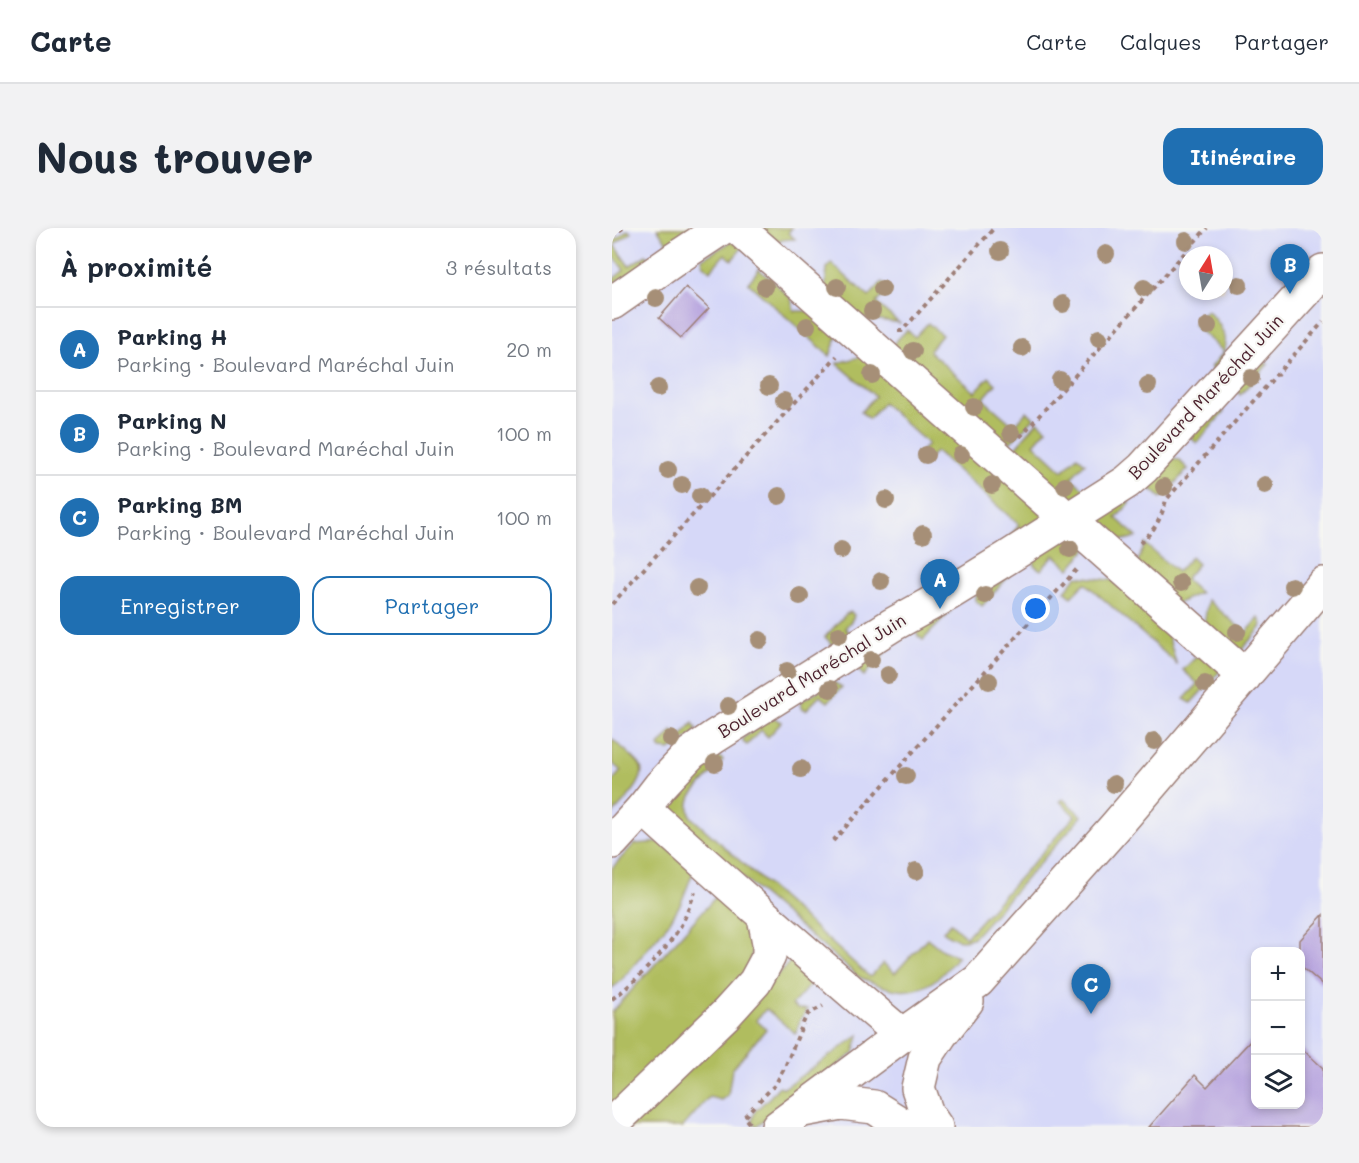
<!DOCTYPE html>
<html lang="fr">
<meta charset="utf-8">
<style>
body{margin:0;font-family:Mali,sans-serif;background:#f2f2f3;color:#1f2937}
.controls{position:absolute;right:18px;bottom:18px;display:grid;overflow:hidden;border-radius:12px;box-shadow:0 3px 9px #0003}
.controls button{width:54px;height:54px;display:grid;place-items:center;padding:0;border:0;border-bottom:2px solid #e0e1e3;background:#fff;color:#1f2937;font:30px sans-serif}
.compass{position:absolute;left:567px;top:18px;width:54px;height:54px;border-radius:50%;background:#fff;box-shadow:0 3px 9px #0003;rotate:11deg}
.you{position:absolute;left:424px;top:381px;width:21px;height:21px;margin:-15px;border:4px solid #fff;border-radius:50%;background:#1a73e8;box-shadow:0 0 0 9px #1a73e833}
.badge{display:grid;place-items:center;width:39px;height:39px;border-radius:50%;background:#1f6fb2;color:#fff;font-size:20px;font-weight:700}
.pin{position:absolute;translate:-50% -50px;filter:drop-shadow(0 2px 3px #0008)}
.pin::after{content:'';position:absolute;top:32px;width:21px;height:18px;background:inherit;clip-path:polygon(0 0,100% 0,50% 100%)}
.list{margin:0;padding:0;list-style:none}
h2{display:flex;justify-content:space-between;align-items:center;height:78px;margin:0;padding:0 24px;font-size:26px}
h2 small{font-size:20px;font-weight:400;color:#747a83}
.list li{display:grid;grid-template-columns:39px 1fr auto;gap:18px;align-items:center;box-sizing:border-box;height:84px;padding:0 24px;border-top:2px solid #e0e1e3}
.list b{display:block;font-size:22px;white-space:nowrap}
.list p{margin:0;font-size:20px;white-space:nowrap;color:#747a83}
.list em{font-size:20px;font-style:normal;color:#747a83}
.actions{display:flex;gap:12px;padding:18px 24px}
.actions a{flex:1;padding:14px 0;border:2px solid #1f6fb2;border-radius:18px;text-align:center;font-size:21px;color:#1f6fb2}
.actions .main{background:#1f6fb2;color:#fff}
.icon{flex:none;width:33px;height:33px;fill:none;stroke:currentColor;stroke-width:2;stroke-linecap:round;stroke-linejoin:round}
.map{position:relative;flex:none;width:711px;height:899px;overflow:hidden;border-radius:18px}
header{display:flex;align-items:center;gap:36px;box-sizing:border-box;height:84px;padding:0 30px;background:#fff;border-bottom:2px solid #e0e1e3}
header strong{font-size:28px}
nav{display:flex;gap:33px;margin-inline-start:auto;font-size:21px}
.intro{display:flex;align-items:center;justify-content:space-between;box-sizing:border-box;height:144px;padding:0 36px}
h1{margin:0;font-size:42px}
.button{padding:15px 27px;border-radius:18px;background:#1f6fb2;color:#fff;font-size:21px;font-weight:700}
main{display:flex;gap:36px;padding:0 36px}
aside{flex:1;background:#fff;border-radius:18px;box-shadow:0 3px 9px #0003}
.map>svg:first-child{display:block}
.built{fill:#d6d8f8;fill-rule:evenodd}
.green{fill:#b0bd5f;stroke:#7d6e45;stroke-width:1.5}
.building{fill:#b29edd}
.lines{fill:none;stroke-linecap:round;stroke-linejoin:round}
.minor-casing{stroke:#9d7e76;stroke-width:36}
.path{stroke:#9d7e76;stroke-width:4;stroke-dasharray:4.5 4.5;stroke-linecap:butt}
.minor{stroke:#fff;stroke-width:33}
.tree{fill:#a68f77}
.labels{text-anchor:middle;stroke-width:4.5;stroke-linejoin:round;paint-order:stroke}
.street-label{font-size:18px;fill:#4a1f2b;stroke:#f6f6f2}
</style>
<header>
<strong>Carte</strong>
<nav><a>Carte</a><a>Calques</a><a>Partager</a></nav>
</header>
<div class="intro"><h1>Nous trouver</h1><a class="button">Itinéraire</a></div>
<main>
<aside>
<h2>À proximité<small>3 résultats</small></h2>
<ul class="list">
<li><span class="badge">A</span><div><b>Parking H</b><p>Parking · Boulevard Maréchal Juin</p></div><em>20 m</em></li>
<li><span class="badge">B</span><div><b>Parking N</b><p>Parking · Boulevard Maréchal Juin</p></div><em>100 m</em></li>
<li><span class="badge">C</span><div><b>Parking BM</b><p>Parking · Boulevard Maréchal Juin</p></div><em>100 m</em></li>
</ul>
<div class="actions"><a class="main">Enregistrer</a><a>Partager</a></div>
</aside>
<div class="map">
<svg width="711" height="899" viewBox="0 0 711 899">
<rect width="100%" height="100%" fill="#f6f6f2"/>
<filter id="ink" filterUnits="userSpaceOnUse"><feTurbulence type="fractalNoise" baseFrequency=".0167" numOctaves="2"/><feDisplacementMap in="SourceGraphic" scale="12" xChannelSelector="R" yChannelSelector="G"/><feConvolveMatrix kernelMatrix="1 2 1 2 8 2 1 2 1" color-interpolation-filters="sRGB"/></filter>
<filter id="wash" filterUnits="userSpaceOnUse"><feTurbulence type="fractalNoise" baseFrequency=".008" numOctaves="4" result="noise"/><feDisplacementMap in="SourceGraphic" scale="24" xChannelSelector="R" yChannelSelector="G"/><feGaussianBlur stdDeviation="1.35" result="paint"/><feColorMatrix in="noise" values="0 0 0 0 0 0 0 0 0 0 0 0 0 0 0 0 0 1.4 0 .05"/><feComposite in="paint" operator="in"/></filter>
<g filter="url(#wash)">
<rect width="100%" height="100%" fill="#f0dec0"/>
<path class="built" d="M0 0H711V899H0ZM576 27H612V63H576ZM644 724H688V876H644Z"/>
<g class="green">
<polygon points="45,0 91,0 59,21"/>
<polygon points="148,0 180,0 176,5 183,11 156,13"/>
<polygon points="16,2 19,5 2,17 17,38 34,27 39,33 0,56 0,52 12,42 0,26 0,14"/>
<polygon points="124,11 134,15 120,32 113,26 98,43 91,36 90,31"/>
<polygon points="219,35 257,69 270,54 277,61 264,75 287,95 240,88 213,63 215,40"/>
<polygon points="147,41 179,70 182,83 211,83 228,100 218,128 136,55"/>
<path d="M595 82C612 98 616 111 611 134L601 142 599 139 612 124 582 97Z"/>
<polygon points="316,95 330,107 317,123 363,164 377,149 384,156 371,171 402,198 415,183 422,190 401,212 394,217 276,121 295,102 303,109"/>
<polygon points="258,126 436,289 394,313 407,297 324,223 310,238 302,232 316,216 271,175 257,191 249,184 263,168 225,135"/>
<polygon points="649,133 656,136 628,167 624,160"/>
<polygon points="604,182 612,184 585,215 580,211 579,206"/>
<polygon points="426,193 435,201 422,216 451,243 465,228 473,235 459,250 476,264 454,277 396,228"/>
<polygon points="560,231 567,232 576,241 549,270 538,260 537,257"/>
<polygon points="513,273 518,275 504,290 525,309 494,316 474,296"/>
<polygon points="457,305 475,320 458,341 442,327 429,342 422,337 421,330"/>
<polygon points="533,316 565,344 579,329 586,336 573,351 588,365 562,377 522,342"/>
<polygon points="397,348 370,378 363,372 363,368"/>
<polygon points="465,348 513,354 551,388 564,435 473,355 459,369 453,363"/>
<polygon points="596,372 634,405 647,390 650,396 649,400 622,430 591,402"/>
<polygon points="339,383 311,412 306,408 304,402"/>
<polygon points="239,384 242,387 240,392 233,400 240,407 254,393 258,397 257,400 234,415 220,416 213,409 234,386"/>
<polygon points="278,416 279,418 252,448 247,443 247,436"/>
<polygon points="590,423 609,442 579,475 572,471 586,456 571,442"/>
<polygon points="221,454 230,459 216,474 208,468 194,482 190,480 189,473"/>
<polygon points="160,489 170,494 156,509 149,502 135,517 131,514 131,510"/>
<polygon points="81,495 84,500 82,506 58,522 49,521 47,518 60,503 68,509"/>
<path d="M0 511C6 516 24 531 28 537 37 552 9 576 0 587V553L9 543 0 535Z"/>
<path d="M101 524 111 532 79 568C76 576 76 581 79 589L258 749 271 735 283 745 315 710 330 722 346 728C340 735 334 743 327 749 300 772 275 761 247 749L65 594 60 578 65 566Z"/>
<path d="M451 571 470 588 362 709C351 715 340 711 331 703L339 695 354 709 463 588 448 573Z"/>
<polygon points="49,614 82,642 69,675 57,695 8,754 0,760 0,640 22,616"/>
<polygon points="109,663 131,683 139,705 140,725 136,743 0,882 0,784"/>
<polygon points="183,733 205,749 180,777 186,781 196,781 188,792 184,806 154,781 144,792 154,801 120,841 116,867 109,872 97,869 71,899 16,899 178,734"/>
<polygon points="247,807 242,825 144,898 140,893 143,883 158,869 167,858 172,860"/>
</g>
<g id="blocks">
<g class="building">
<polygon points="74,59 97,80 69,110 47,90"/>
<polygon points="711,687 711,757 688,737 688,712"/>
<polygon points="644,807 644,876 688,876 688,819 711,840 711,899 537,899 583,847 595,859"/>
</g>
</g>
</g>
<g filter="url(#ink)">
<use href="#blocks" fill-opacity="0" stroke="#9d7e76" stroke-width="1.5"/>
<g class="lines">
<defs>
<g id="minor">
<polyline points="126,0 633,448"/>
<polyline points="0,75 63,31 110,0"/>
<path d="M31 580C116 657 202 732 290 807"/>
<polyline points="0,614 31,580 48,558 79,525 102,509 280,397 338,365 395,330 515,254 531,240 711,43"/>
<polyline points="191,882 229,875 262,879 294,899"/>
<polyline points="0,896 114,786 143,754 157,728 157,715 152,689"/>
<polyline points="166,899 290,807 366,753 503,599 711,356"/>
<polyline points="324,899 315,886 306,860 313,830 329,806 355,773"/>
</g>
</defs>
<use href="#minor" class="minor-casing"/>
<g class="path">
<polyline points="0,8 11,0"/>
<polyline points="286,103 290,103 382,0"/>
<polyline points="408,209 595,0"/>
<path d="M528 315C543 302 549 291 554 272L711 94"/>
<polyline points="0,376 225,128"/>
<polyline points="221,613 465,341 467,340"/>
<path d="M0 771C23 755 53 723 68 699 74 689 78 676 83 664"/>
<polyline points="147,873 163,857 173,839 192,793 196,786 211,778"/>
<polyline points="137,895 132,889 142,878"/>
</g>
<use href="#minor" class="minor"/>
</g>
<g class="tree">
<circle cx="574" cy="13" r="9"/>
<circle cx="388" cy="23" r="9"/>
<circle cx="494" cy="26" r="9"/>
<circle cx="627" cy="57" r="9"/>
<circle cx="153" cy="59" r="9"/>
<circle cx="225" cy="59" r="9"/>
<circle cx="532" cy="60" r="9"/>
<circle cx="270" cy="61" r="9"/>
<circle cx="44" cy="70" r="9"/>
<circle cx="451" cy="76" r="9"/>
<circle cx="260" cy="83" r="9"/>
<circle cx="195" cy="98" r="9"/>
<circle cx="596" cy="98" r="9"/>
<circle cx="487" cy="110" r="9"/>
<circle cx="410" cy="120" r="9"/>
<circle cx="301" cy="123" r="9"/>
<circle cx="260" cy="147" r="9"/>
<circle cx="639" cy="150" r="9"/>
<circle cx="448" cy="152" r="9"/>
<circle cx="536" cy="157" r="9"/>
<circle cx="157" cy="158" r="9"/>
<circle cx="46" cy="160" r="9"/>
<circle cx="172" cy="173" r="9"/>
<circle cx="362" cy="179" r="9"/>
<circle cx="399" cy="205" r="9"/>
<circle cx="314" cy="227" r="9"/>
<circle cx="349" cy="227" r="9"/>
<circle cx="56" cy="242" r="9"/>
<circle cx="70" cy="257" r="9"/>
<circle cx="380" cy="257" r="9"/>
<circle cx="653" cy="257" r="9"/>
<circle cx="453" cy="258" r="9"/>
<circle cx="552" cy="259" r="9"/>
<circle cx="88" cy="268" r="9"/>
<circle cx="167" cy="268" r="9"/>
<circle cx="274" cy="272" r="9"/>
<circle cx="311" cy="306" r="9"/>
<circle cx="458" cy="321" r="9"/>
<circle cx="229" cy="322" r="9"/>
<circle cx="269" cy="353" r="9"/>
<circle cx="569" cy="355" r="9"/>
<circle cx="680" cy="358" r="9"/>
<circle cx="85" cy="360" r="9"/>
<circle cx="373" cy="367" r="9"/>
<circle cx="188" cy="368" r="9"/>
<circle cx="625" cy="404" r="9"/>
<circle cx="227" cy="407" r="9"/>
<circle cx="148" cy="412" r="9"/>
<circle cx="259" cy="432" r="9"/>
<circle cx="175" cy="443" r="9"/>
<circle cx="276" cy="447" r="9"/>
<circle cx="377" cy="453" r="9"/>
<circle cx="593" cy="456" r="9"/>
<circle cx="218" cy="461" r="9"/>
<circle cx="116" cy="478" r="9"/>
<circle cx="59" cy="511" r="9"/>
<circle cx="542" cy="513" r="9"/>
<circle cx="103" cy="535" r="9"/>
<circle cx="189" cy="541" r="9"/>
<circle cx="294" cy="548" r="9"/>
<circle cx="502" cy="556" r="9"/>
<circle cx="304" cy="643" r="9"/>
</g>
</g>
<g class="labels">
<g class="street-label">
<text transform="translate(594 169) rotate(-47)" y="6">Boulevard Maréchal Juin</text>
<text transform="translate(200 448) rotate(-32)" y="6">Boulevard Maréchal Juin</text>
</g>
</g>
</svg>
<div class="controls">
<button>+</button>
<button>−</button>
<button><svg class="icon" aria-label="layers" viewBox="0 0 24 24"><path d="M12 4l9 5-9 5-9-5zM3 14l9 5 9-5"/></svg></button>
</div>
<svg class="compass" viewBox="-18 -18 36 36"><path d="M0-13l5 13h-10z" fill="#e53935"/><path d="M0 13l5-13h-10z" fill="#747a83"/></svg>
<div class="you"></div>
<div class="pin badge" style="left:328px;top:381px">A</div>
<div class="pin badge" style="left:678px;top:66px">B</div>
<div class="pin badge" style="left:479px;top:786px">C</div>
</div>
</main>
